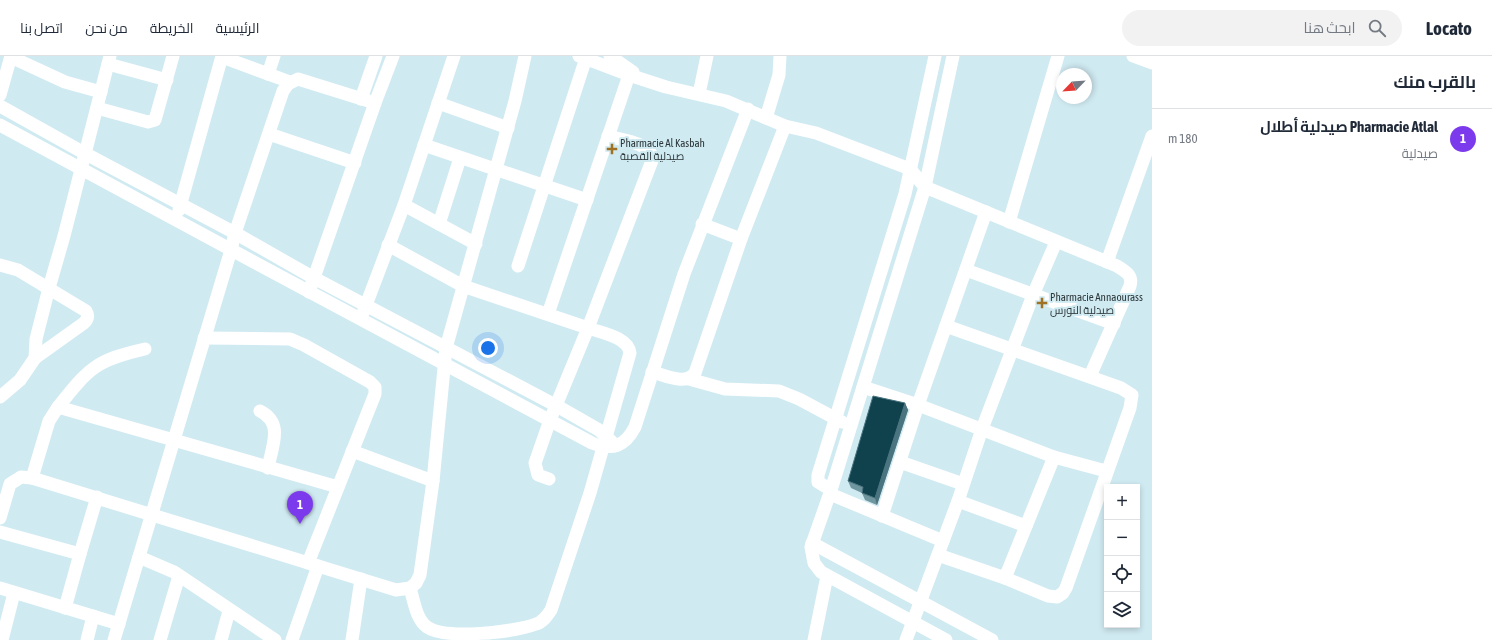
<!DOCTYPE html>
<html lang="ar">
<meta charset="utf-8">
<style>
body{margin:0;font-family:"Asap Condensed",Cairo,sans-serif;background:#f2f2f3;color:#1f2937;direction:rtl}
.controls{position:absolute;right:12px;bottom:12px;display:grid;overflow:hidden;border-radius:0px;box-shadow:0 2px 6px #0003}
.controls button{width:36px;height:36px;display:grid;place-items:center;padding:0;border:0;border-bottom:1px solid #e0e1e3;background:#fff;color:#1f2937;font:20px sans-serif}
.compass{position:absolute;left:1056px;top:12px;width:36px;height:36px;border-radius:50%;background:#fff;box-shadow:0 2px 6px #0003;rotate:245deg}
.you{position:absolute;left:488px;top:292px;width:14px;height:14px;margin:-10px;border:3px solid #fff;border-radius:50%;background:#1a73e8;box-shadow:0 0 0 6px #1a73e833}
.badge{display:grid;place-items:center;width:26px;height:26px;border-radius:50%;background:#7c3aed;color:#fff;font-size:13px;font-weight:700}
.pin{position:absolute;translate:-50% -33px;filter:drop-shadow(0 1px 2px #0008)}
.pin::after{content:'';position:absolute;top:21px;width:14px;height:12px;background:inherit;clip-path:polygon(0 0,100% 0,50% 100%)}
.list{margin:0;padding:0;list-style:none}
h2{display:flex;justify-content:space-between;align-items:center;height:52px;margin:0;padding:0 16px;font-size:17px}
h2 small{font-size:13px;font-weight:400;color:#747a83}
.list li{display:grid;grid-template-columns:26px 1fr auto;gap:12px;align-items:center;box-sizing:border-box;height:60px;padding:0 16px;border-top:1px solid #e0e1e3}
.list b{display:block;font-size:15px;white-space:nowrap}
.list p{margin:0;font-size:13px;white-space:nowrap;color:#747a83}
.list em{font-size:13px;font-style:normal;color:#747a83}
.icon{flex:none;width:22px;height:22px;fill:none;stroke:currentColor;stroke-width:2;stroke-linecap:round;stroke-linejoin:round}
.map{position:relative;flex:none;width:1152px;height:584px;overflow:hidden;direction:ltr}
header{display:flex;align-items:center;gap:24px;box-sizing:border-box;height:56px;padding:0 20px;background:#fff;border-bottom:1px solid #e0e1e3}
header strong{font-size:19px}
nav{display:flex;gap:22px;margin-inline-start:auto;font-size:14px}
.search{width:280px;height:36px;background:#f2f2f3;display:flex;align-items:center;gap:10px;box-sizing:border-box;padding:0 14px;border-radius:22px;color:#747a83;font-size:15px}
main{display:flex}
aside{flex:1;background:#fff}
.map>svg:first-child{display:block}
.lines{fill:none;stroke-linecap:round;stroke-linejoin:round}
.minor{stroke:#fff;stroke-width:13}
.wall{fill:#7096a0}
.shaded-wall{fill:#4a747f}
.building{fill:#10424e;stroke:#4a747f}
.poi-dot{fill:#a07123;stroke:#d0eaf2;stroke-width:1.5}
.labels{text-anchor:middle;stroke-width:4;stroke-linejoin:round;paint-order:stroke}
.poi-label{font-size:11px;fill:#2b3638;stroke:#d0eaf2;text-anchor:start}
</style>
<header>
<strong>Locato</strong>
<div class="search"><svg class="icon" aria-label="search" viewBox="0 0 24 24"><circle cx="10" cy="10" r="6"/><path d="M15 15l6 6"/></svg>ابحث هنا</div>
<nav><a>الرئيسية</a><a>الخريطة</a><a>من نحن</a><a>اتصل بنا</a></nav>
</header>
<main>
<aside>
<h2>بالقرب منك<small></small></h2>
<ul class="list">
<li><span class="badge">1</span><div><b>Pharmacie Atlal صيدلية أطلال</b><p>صيدلية</p></div><em>180 m</em></li>
</ul>
</aside>
<div class="map">
<svg width="1152" height="584" viewBox="0 0 1152 584">
<rect width="100%" height="100%" fill="#d0eaf2"/>
<g class="lines">
<g class="minor">
<polyline points="579,0 629,19 666,31 726,45 785,70"/>
<polyline points="610,0 633,16"/>
<polyline points="1133,0 1152,7"/>
<polyline points="11,1 65,26 101,36"/>
<polyline points="222,1 290,26"/>
<polyline points="108,8 167,24"/>
<polyline points="268,18 274,0"/>
<polyline points="699,38 707,0"/>
<polyline points="0,39 11,0"/>
<polyline points="361,43 376,0"/>
<polyline points="375,47 393,0"/>
<polyline points="438,47 508,72"/>
<polyline points="0,50 86,98 235,177 314,222 557,350 599,374 612,386"/>
<polyline points="97,52 148,66 155,64 173,0"/>
<polyline points="766,62 779,19 780,0"/>
<path d="M0 69C197 176 394 281 592 387 613 395 625 390 635 371L684 218 748 53"/>
<polyline points="269,78 355,107"/>
<polyline points="424,89 587,144"/>
<polyline points="404,149 476,188"/>
<polyline points="179,154 222,0"/>
<polyline points="1009,166 1058,0"/>
<polyline points="439,168 460,102"/>
<polyline points="702,168 741,183"/>
<polyline points="388,189 463,230 588,272 550,364 535,407 538,419 549,423"/>
<polyline points="1107,206 1152,80"/>
<path d="M0 209 18 214 86 255C89 260 88 263 84 267L35 302"/>
<polyline points="518,210 586,2"/>
<polyline points="966,214 1114,268"/>
<polyline points="363,257 404,149 454,0"/>
<polyline points="548,258 629,19"/>
<polyline points="946,270 1121,332 1132,339 1130,352 1066,532 1063,537 1057,541 1048,540 1005,522"/>
<polyline points="204,282 290,283 304,289 370,326 375,331 375,338 308,507"/>
<path d="M652 316C665 319 686 330 695 317L741 183 785 70 816 77 910 113 925 131 1117 210C1126 216 1133 219 1130 230L1090 320"/>
<polyline points="689,323 725,333 779,335 799,343 842,366"/>
<polyline points="863,331 918,349 1054,401 1005,522 938,499"/>
<polyline points="0,341 20,324 35,302 36,283 49,232 64,180 110,0"/>
<path d="M58 351C89 312 96 304 145 293"/>
<path d="M260 355C284 367 272 390 268 412"/>
<polyline points="352,395 433,425"/>
<polyline points="1054,401 1106,415"/>
<polyline points="900,406 963,428"/>
<polyline points="32,422 49,365 58,351 338,431"/>
<polyline points="831,434 818,426 818,419 905,138 935,0"/>
<polyline points="830,438 943,485"/>
<polyline points="958,445 1026,470"/>
<polyline points="882,460 918,349 986,156"/>
<polyline points="0,462 10,428 21,421 32,422 396,534 410,532 416,527 420,519 433,425 446,292 515,45 525,0"/>
<polyline points="0,476 80,498"/>
<polyline points="812,487 992,584"/>
<polyline points="139,501 174,516 275,584"/>
<polyline points="0,532 119,568"/>
<path d="M410 532C414 545 416 563 427 571 445 584 515 576 536 568 543 566 547 560 551 554L590 437 630 297C628 281 602 277 588 272L653 102C648 86 622 84 608 80"/>
<polyline points="65,552 80,498 97,441"/>
<polyline points="2,584 14,537"/>
<polyline points="87,584 93,560"/>
<polyline points="114,584 231,194 235,177 283,35 288,28 298,23 375,47 309,236"/>
<polyline points="160,584 179,520"/>
<polyline points="221,584 229,555"/>
<polyline points="292,584 318,510"/>
<polyline points="352,584 361,523"/>
<polyline points="814,584 827,520"/>
<polyline points="906,584 958,445 982,373 1033,239 1056,186"/>
<polyline points="946,584 821,516 814,507 811,491 831,434 925,131 953,0"/>
</g>
</g>
<polygon class="wall" points="905,347 908,354 877,449 865,444 862,437 851,432 848,425"/>
<polygon class="shaded-wall" points="905,347 908,354 877,449 875,442"/>
<polygon class="building" points="873,340 905,347 875,442 862,437 863,431 848,425"/>
<g class="poi-dot">
<path d="M610 87h4v4h4v4h-4v4h-4v-4h-4v-4h4z"/>
<path d="M1040 241h4v4h4v4h-4v4h-4v-4h-4v-4h4z"/>
</g>
<g class="labels">
<g class="poi-label">
<text x="620" y="91">Pharmacie Al Kasbah<tspan x="620" dy="13">صيدلية القصبة</tspan></text>
<text x="1050" y="245">Pharmacie Annaourass<tspan x="1050" dy="13">صيدلية النورس</tspan></text>
</g>
</g>
</svg>
<div class="controls">
<button>+</button>
<button>−</button>
<button><svg class="icon" aria-label="locate" viewBox="0 0 24 24"><circle cx="12" cy="12" r="6"/><path d="M12 2v4M12 18v4M2 12h4M18 12h4"/></svg></button>
<button><svg class="icon" aria-label="layers" viewBox="0 0 24 24"><path d="M12 4l9 5-9 5-9-5zM3 14l9 5 9-5"/></svg></button>
</div>
<svg class="compass" viewBox="-18 -18 36 36"><path d="M0-13l5 13h-10z" fill="#e53935"/><path d="M0 13l5-13h-10z" fill="#747a83"/></svg>
<div class="you"></div>
<div class="pin badge" style="left:300px;top:468px">1</div>
</div>
</main>
